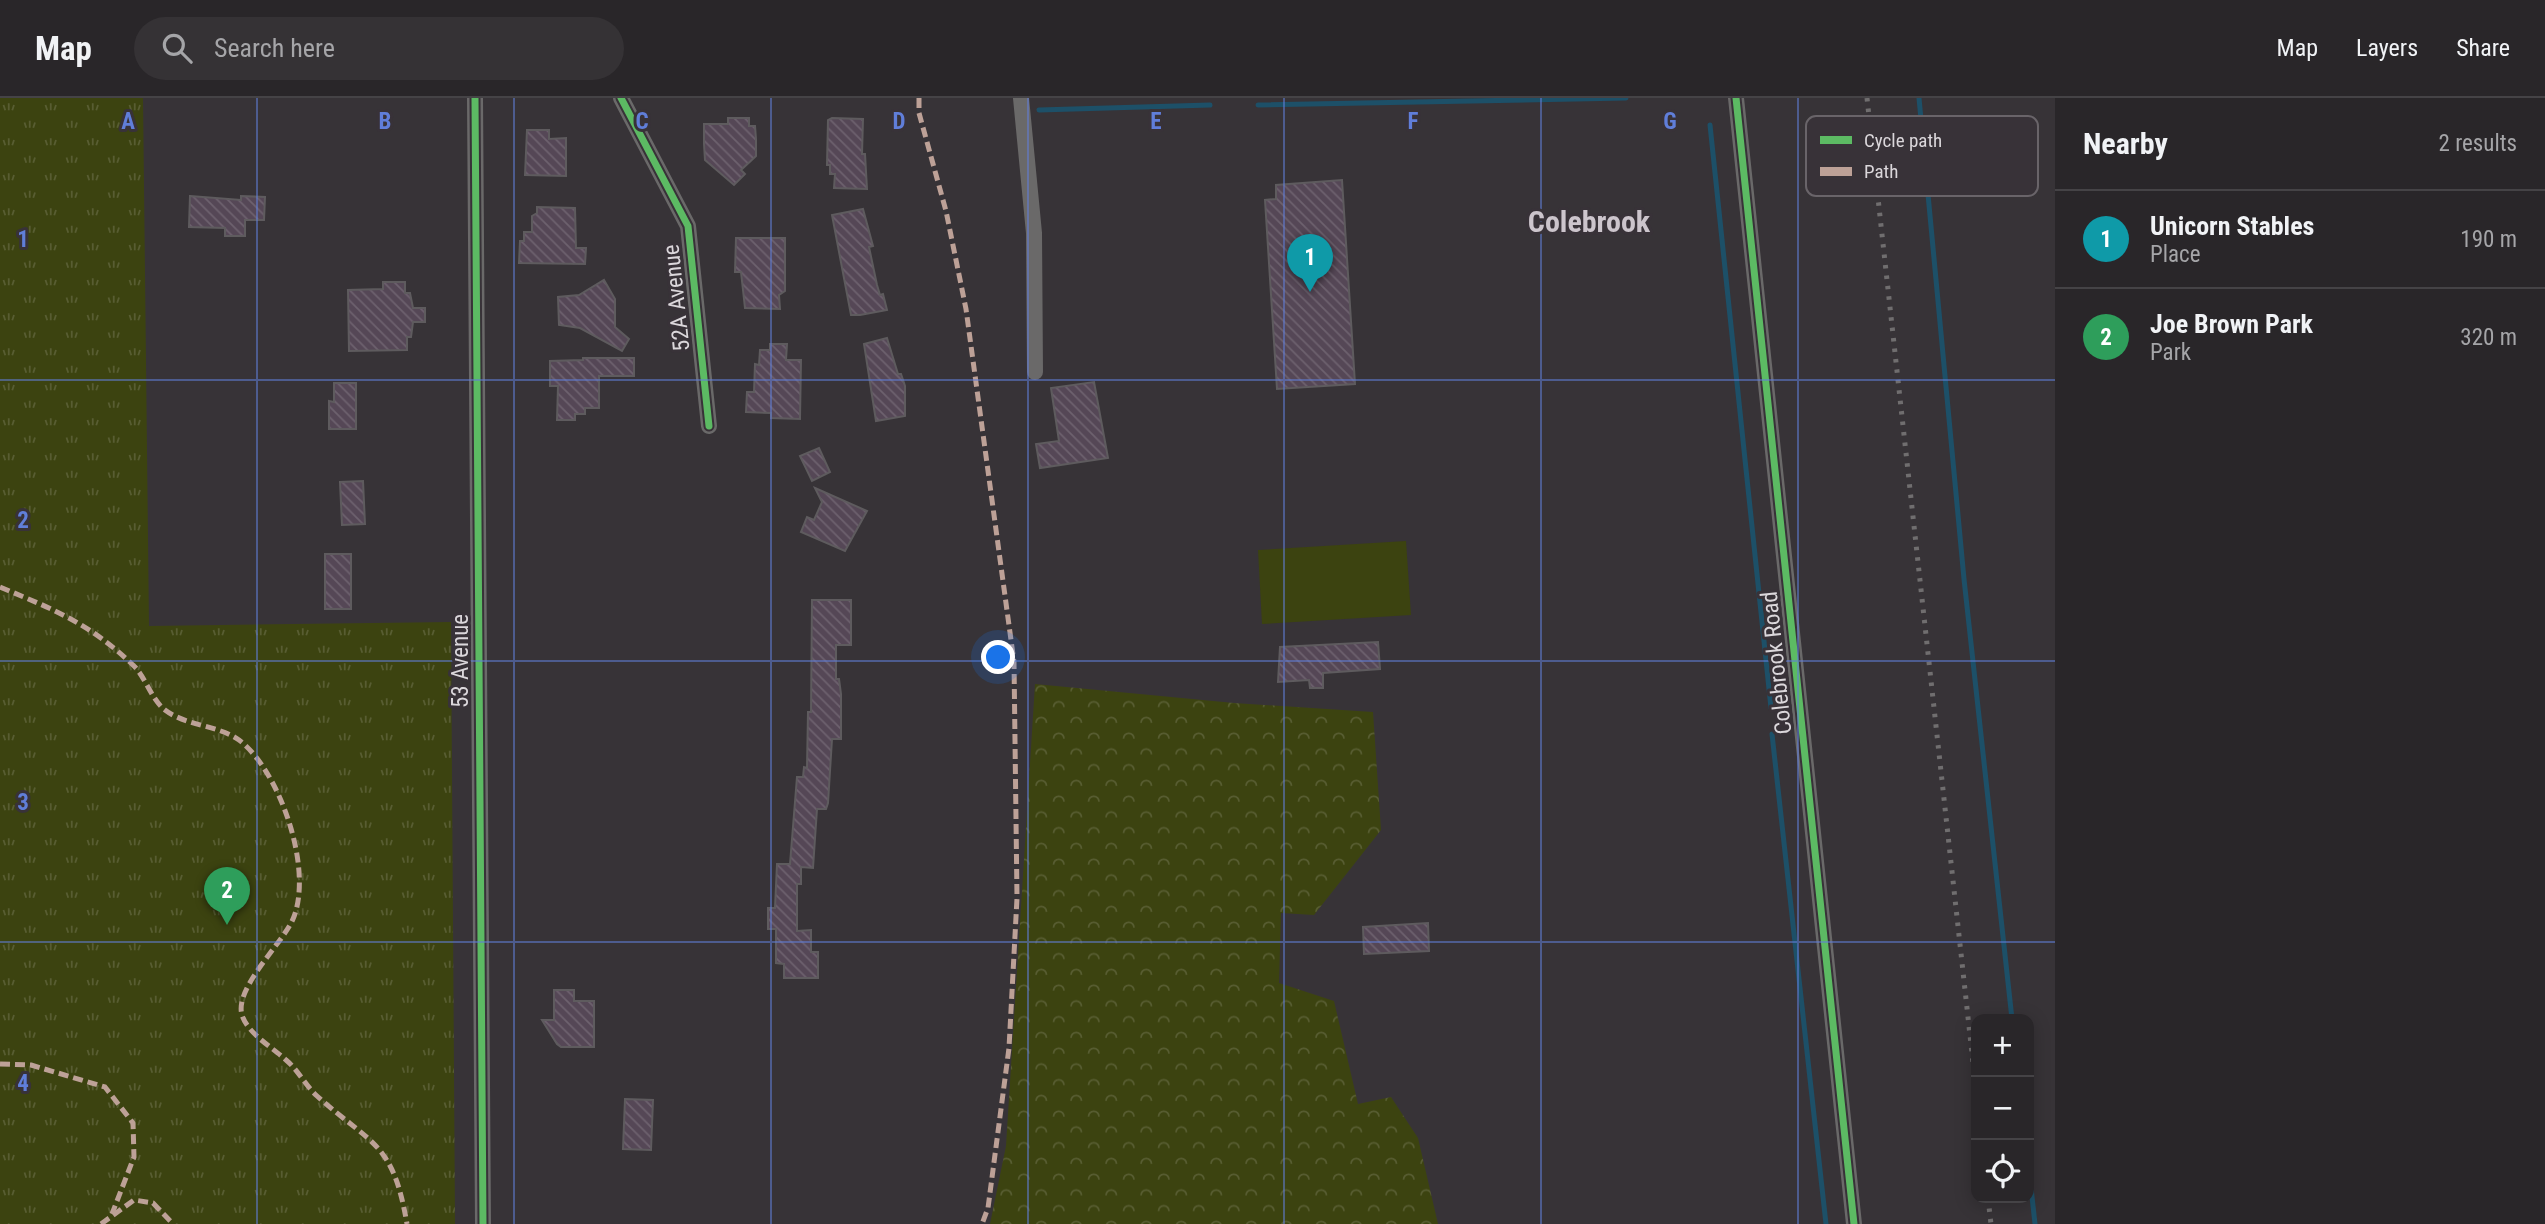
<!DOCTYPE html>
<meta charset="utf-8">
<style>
body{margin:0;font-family:"Roboto Condensed",sans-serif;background:#353235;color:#f1f3f6}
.controls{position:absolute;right:21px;bottom:21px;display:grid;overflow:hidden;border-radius:14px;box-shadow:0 4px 18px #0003}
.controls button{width:63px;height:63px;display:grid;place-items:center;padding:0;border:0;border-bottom:2px solid #454346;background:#292629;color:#f1f3f6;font:35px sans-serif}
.you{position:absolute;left:999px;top:560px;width:24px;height:24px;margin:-18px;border:5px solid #fff;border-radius:50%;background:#1a73e8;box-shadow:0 0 0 10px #1a73e833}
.badge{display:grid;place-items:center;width:46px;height:46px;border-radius:50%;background:#a29ea2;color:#fff;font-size:23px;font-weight:700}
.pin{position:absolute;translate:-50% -58px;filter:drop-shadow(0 2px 4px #0008)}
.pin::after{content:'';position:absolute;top:37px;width:24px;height:21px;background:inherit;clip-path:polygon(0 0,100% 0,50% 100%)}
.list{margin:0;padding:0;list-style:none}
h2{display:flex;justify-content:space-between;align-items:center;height:91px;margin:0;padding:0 28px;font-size:30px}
h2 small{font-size:23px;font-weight:400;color:#a5a5a8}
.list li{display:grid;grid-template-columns:46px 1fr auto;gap:21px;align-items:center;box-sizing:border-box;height:98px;padding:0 28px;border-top:2px solid #454346}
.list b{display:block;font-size:26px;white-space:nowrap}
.list p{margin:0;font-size:23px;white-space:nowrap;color:#a5a5a8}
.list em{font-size:23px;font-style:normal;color:#a5a5a8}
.icon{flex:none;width:38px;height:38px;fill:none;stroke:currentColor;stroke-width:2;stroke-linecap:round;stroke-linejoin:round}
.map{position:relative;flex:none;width:2055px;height:1126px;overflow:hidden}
header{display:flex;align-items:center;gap:42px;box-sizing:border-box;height:98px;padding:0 35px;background:#292629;border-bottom:2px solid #454346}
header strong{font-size:33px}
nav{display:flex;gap:38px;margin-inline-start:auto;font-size:24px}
.search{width:490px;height:63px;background:#353235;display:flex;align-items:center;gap:18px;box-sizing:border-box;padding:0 24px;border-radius:38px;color:#a5a5a8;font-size:26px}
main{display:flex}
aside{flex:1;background:#292629}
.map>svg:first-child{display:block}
.grass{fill:#3c4310}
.forest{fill:url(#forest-crowns)}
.park{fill:url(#park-tufts)}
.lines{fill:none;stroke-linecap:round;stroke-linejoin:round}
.stream{stroke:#1d5068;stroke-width:5}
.building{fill:url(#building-back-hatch);stroke:#5e5b5e;stroke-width:2}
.minor{stroke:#6a6969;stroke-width:16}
.rail{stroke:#706e6f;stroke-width:5;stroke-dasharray:3.5 7;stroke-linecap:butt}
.quiet{stroke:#bda197;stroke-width:5;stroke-dasharray:10 5;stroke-linecap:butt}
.cycleway-casing{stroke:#383238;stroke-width:11}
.cycleway{stroke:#5cba63;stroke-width:7}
.grid{fill:none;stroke:#607ed9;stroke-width:2;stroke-opacity:0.55}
.labels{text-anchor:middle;stroke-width:6;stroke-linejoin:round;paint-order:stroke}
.street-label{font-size:23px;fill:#dbd7db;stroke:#383238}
.district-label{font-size:30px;font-weight:bold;fill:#ccc5cc;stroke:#383238}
.key{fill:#383238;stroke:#696469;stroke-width:2}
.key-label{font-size:19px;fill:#dbd7db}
.grid-label{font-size:23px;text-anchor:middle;font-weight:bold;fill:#607ed9;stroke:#383238;stroke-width:6;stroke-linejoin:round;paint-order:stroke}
</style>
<header>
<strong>Map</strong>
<div class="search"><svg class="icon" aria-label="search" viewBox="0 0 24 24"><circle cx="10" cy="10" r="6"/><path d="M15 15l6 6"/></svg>Search here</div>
<nav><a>Map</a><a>Layers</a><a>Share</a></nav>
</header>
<main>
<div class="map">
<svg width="2055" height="1126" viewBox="0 0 2055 1126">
<defs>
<pattern id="forest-crowns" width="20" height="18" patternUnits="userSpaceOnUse" patternTransform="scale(1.75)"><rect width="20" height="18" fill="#3c4310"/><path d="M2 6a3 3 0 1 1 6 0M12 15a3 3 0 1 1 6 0" fill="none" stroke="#585d32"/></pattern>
<pattern id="park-tufts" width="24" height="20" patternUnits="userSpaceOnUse" patternTransform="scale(1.75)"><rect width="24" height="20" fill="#3c4310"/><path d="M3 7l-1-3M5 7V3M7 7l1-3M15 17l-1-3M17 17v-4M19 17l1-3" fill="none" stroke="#585d32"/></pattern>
<pattern id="building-back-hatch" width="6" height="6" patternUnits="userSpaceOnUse" patternTransform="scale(1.75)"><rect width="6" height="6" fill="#554756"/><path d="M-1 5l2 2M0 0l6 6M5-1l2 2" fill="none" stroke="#6d616e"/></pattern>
</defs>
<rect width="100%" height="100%" fill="#373337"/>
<polygon class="grass" points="1406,443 1411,517 1262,526 1258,452"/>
<polygon class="forest" points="1035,586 1234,605 1373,614 1381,732 1314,817 1281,815 1279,885 1334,903 1358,1006 1391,999 1418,1040 1438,1126 990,1126 1006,1048"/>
<polygon class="park" points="0,0 143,0 149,528 451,524 455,1126 0,1126"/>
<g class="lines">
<g class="stream">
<polyline points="1919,0 1964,481 2012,921"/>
<polyline points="1258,7 1626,0"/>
<polyline points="1039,12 1210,7"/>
<polyline points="1710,27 1771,610"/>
<polyline points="1772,636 1826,1126"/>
<polyline points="2029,1071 2035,1126"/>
</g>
</g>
<g class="building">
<polygon points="728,20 749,20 749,28 755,28 756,41 756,58 741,72 745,76 734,87 705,62 704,46 704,26 728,26"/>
<polygon points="832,20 863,21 862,56 865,56 867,91 834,90 835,76 830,76 830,67 827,67 828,22"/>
<polygon points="527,32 549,32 549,41 566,40 566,78 525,77"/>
<polygon points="1342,82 1355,286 1277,291 1265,102 1276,101 1276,87"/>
<polygon points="190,98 241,102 241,98 265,99 264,122 245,122 245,138 225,138 225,130 189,129"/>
<polygon points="537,109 575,110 576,150 586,150 585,166 519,165 520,143 524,143 524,134 532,134 532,118 537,115"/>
<polygon points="863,111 873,148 869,149 877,187 880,197 883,196 887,212 860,217 851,217 832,117"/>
<polygon points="736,140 785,140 785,193 779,197 780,211 745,210 741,174 735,174"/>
<polygon points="604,182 615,201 615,229 629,241 622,253 580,230 559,227 558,199 579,197"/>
<polygon points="383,184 405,184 405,195 410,195 413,210 425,210 425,224 413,224 411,239 407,239 407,252 349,253 348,192 383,191"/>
<polygon points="887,240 898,276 901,276 905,288 905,318 876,323 864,246"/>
<polygon points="770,246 787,246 786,262 801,262 800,321 771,320 771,315 746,314 747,294 754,294 755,266 759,267 760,252 770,252"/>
<polygon points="583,260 634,260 634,278 599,278 599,310 585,310 585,316 575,316 575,322 557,322 558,288 550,288 550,263 583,262"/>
<polygon points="1094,284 1108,360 1040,370 1036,346 1059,343 1051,290"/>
<polygon points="334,285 356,285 356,331 329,331 329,303 334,304"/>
<polygon points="819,350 830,374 812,383 800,358"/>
<polygon points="363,383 365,426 342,427 340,384"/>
<polygon points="815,390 867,413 845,453 801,434 807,419 814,422 822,404"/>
<rect x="325" y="456" width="26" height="55"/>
<polygon points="812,502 851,502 851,547 836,547 836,581 839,581 841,596 841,641 832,641 828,705 826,711 817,711 813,770 801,769 801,786 797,786 797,833 811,832 811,854 818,854 818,880 784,880 784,866 776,865 776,831 768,831 768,810 775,810 777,766 790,766 797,679 803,679 804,669 807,670 808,614 811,614"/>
<polygon points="1378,544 1380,571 1323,575 1323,590 1310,590 1309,582 1278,584 1280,549"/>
<polygon points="1428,825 1429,853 1364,856 1363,829"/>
<polygon points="554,892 574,892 574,903 594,903 594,949 561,949 557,946 542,922 554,922"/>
<polygon points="625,1001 653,1002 651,1052 623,1051"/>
</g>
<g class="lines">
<g class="minor">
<polyline points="475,0 483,1126"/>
<polyline points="621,0 688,128 709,328"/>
<polyline points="1021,0 1034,135 1035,274"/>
<polyline points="1736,0 1854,1126"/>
</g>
<g class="rail">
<polyline points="1867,0 1976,992"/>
<polyline points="1988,1100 1991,1126"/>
</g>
<g class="quiet">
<polyline points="919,0 919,15 946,113 966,211 1014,564 1017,800 1009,950 988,1110 982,1126"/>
<path d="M0 489C55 512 91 526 135 569 146 581 152 602 165 612 186 628 218 627 239 642 280 673 314 772 293 821 283 845 234 890 242 917 248 936 272 949 286 962 298 972 305 987 317 998 373 1048 393 1044 407 1126"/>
<polyline points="0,966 31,967 105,989 133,1025 134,1059 112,1116"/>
<polyline points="101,1126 134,1102 153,1105 173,1126"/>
</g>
<defs>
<g id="cycleway">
<polyline points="475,0 483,1126"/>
<polyline points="621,0 688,128 709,328"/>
<polyline points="1736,0 1854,1126"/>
</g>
</defs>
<use href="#cycleway" class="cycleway-casing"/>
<use href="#cycleway" class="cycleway"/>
</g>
<path class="grid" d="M257 0V1126M514 0V1126M771 0V1126M1028 0V1126M1284 0V1126M1541 0V1126M1798 0V1126M0 282H2055M0 563H2055M0 844H2055"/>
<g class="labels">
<g class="street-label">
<text transform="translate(676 200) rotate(-96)" y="8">52A Avenue</text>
<text transform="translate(460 563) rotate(-90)" y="8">53 Avenue</text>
<text transform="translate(1776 565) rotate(-96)" y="8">Colebrook Road</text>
</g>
<g class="district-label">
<text x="1589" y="134">Colebrook</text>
</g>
</g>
<rect x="1806" y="18" width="232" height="80" rx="10" class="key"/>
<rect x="1820" y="38" width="32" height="8" fill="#5cba63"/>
<rect x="1820" y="69" width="32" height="9" fill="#bda197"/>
<g class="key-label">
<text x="1864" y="49">Cycle path</text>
<text x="1864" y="80">Path</text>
</g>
<g class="grid-label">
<text x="128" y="31">A</text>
<text x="385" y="31">B</text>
<text x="642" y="31">C</text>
<text x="899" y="31">D</text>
<text x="1156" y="31">E</text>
<text x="1413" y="31">F</text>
<text x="1670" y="31">G</text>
<text x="23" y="149">1</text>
<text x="23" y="430">2</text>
<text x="23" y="712">3</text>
<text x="23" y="993">4</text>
</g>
</svg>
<div class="controls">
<button>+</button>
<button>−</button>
<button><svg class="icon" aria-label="locate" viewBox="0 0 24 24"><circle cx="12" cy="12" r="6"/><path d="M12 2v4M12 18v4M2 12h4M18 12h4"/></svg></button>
</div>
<div class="you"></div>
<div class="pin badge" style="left:1310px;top:194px;background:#0f9aa8">1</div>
<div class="pin badge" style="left:227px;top:827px;background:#2e9e5b">2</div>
</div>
<aside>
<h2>Nearby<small>2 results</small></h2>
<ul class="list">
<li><span class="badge" style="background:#0f9aa8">1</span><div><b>Unicorn Stables</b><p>Place</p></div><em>190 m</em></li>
<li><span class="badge" style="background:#2e9e5b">2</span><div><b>Joe Brown Park</b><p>Park</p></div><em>320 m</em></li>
</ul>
</aside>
</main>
